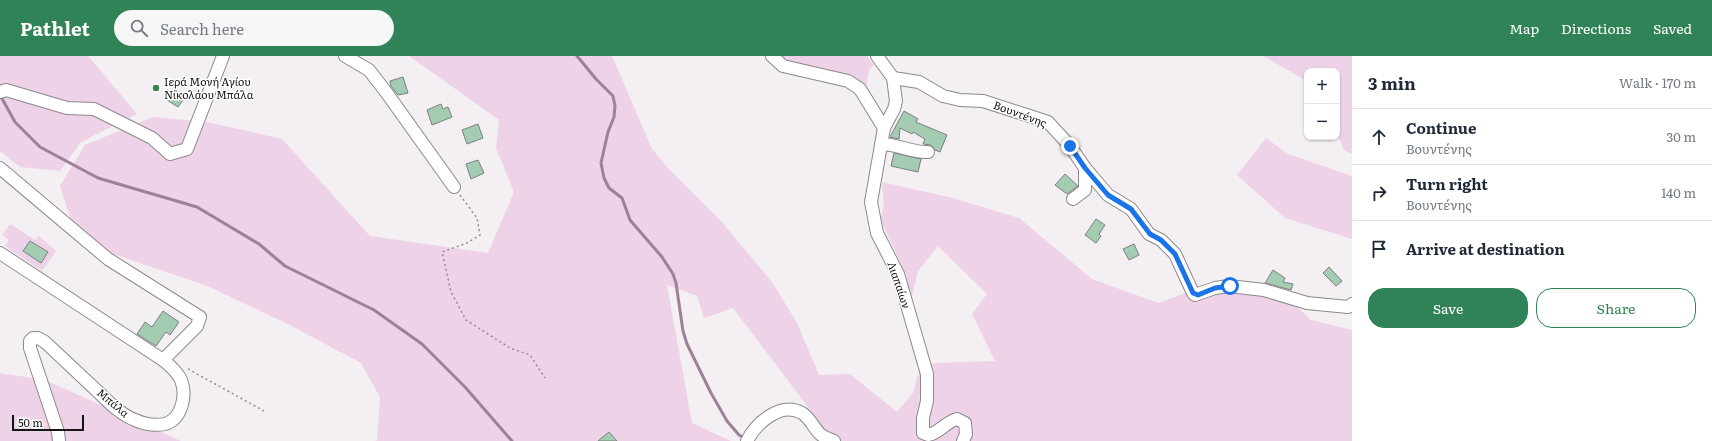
<!DOCTYPE html>
<meta charset="utf-8">
<style>
body{margin:0;font-family:Literata,serif;background:#f6f6f7;color:#1f2937}
.controls{position:absolute;right:12px;top:12px;display:grid;overflow:hidden;border-radius:8px;box-shadow:0 1px 3px #0004}
.controls button{width:36px;height:36px;display:grid;place-items:center;padding:0;border:0;border-bottom:1px solid #e0e1e3;background:#fff;color:#1f2937;font:20px sans-serif}
.scale{position:absolute;left:12px;bottom:10px;width:72px;box-sizing:border-box;padding-left:4px;border:2px solid #171617;border-top:0;font-size:11px;line-height:14px;white-space:nowrap;color:#171617;-webkit-text-stroke:3px #fff;paint-order:stroke}
.stop{position:absolute;width:12px;height:12px;margin:-9px;border:3px solid #1a73e8;border-radius:50%;background:#fff}
.stop.end{background:#1a73e8;border-color:#fff;box-shadow:0 1px 4px #0008}
.list{margin:0;padding:0;list-style:none}
h2{display:flex;justify-content:space-between;align-items:center;height:52px;margin:0;padding:0 16px;font-size:17px}
h2 small{font-size:13px;font-weight:400;color:#747a83}
.list li{display:grid;grid-template-columns:26px 1fr auto;gap:12px;align-items:center;box-sizing:border-box;height:56px;padding:0 16px;border-top:1px solid #e0e1e3}
.list b{display:block;font-size:15px;white-space:nowrap}
.list p{margin:0;font-size:13px;white-space:nowrap;color:#747a83}
.list em{font-size:13px;font-style:normal;color:#747a83}
.actions{display:flex;gap:8px;padding:12px 16px}
.actions a{flex:1;padding:9px 0;border:1px solid #308356;border-radius:16px;text-align:center;font-size:14px;color:#308356}
.actions .main{background:#308356;color:#fff}
.icon{flex:none;width:22px;height:22px;fill:none;stroke:currentColor;stroke-width:2;stroke-linecap:round;stroke-linejoin:round}
.map{position:relative;flex:none;width:1352px;height:385px;overflow:hidden}
header{display:flex;align-items:center;gap:24px;box-sizing:border-box;height:56px;padding:0 20px;background:#308356;color:#fff}
header strong{font-size:19px}
nav{display:flex;gap:22px;margin-inline-start:auto;font-size:14px}
.search{width:280px;height:36px;background:#f6f6f7;display:flex;align-items:center;gap:10px;box-sizing:border-box;padding:0 14px;border-radius:22px;color:#747a83;font-size:15px}
main{display:flex}
aside{flex:1;background:#fff}
.map>svg:first-child{display:block}
.green{fill:#eed2e7}
.lines{fill:none;stroke-linecap:round;stroke-linejoin:round}
.stream{stroke:#9c8296;stroke-width:3}
.building{fill:#a4ccb2;stroke:#7b807d}
.minor-casing{stroke:#8c888b;stroke-width:14}
.path{stroke:#8e8c8e;stroke-width:1.5;stroke-dasharray:2 3;stroke-linecap:butt}
.minor{stroke:#fff;stroke-width:12}
.route{stroke:#1a73e8;stroke-width:5}
.poi-dot{fill:#308356;stroke:#fff;stroke-width:1.5}
.labels{text-anchor:middle;stroke-width:3;stroke-linejoin:round;paint-order:stroke}
.poi-label{font-size:11px;fill:#171617;stroke:#fff;text-anchor:start}
.street-label{font-size:11px;fill:#171617;stroke:#fff}
</style>
<header>
<strong>Pathlet</strong>
<div class="search"><svg class="icon" aria-label="search" viewBox="0 0 24 24"><circle cx="10" cy="10" r="6"/><path d="M15 15l6 6"/></svg>Search here</div>
<nav><a>Map</a><a>Directions</a><a>Saved</a></nav>
</header>
<main>
<div class="map">
<svg width="1352" height="385" viewBox="0 0 1352 385">
<rect width="100%" height="100%" fill="#f3eff2"/>
<g class="green">
<polygon points="0,0 88,0 137,58 81,86 60,115 20,111 0,95"/>
<polygon points="409,0 612,0 652,93 668,112 721,165 772,226 797,267 819,319 850,318 897,356 913,337 920,311 935,307 995,305 972,258 987,238 938,190 918,215 911,244 906,218 883,169 881,161 884,148 882,126 953,142 1019,162 1092,223 1158,247 1216,226 1292,246 1311,264 1352,274 1352,385 836,385 824,376 808,351 733,252 704,262 697,240 667,229 692,367 731,385 375,385 377,384 380,341 361,307 288,268 205,229 78,186 60,130 85,89 153,61 207,66 282,83 370,180 488,197 514,136 496,92 499,64"/>
<polygon points="778,0 867,0 874,9 869,13 866,32 784,6"/>
<polygon points="1263,0 1352,0 1352,98 1344,94 1337,78 1337,15 1307,15 1307,25"/>
<polygon points="1266,82 1288,98 1352,120 1352,183 1285,162 1237,119"/>
<polygon points="10,168 35,184 39,180 56,195 42,215 5,190 9,184 2,179"/>
<polygon points="0,317 45,324 181,385 0,385"/>
</g>
<g class="lines">
<g class="stream">
<polyline points="577,0 596,23 613,40 615,50 614,61 608,76 601,107 604,122 609,132 622,142 630,164 662,201 673,218 676,227 683,275 687,288 711,337 727,365 739,379 746,383"/>
<polyline points="0,39 15,66 40,91 98,122 197,151 259,188 285,210 374,254 422,288 465,331 512,385"/>
</g>
</g>
<g class="building">
<polygon points="403,21 408,37 398,39 391,30 390,25"/>
<polygon points="175,34 185,41 178,51 167,44"/>
<polygon points="441,48 443,53 448,51 452,61 432,69 427,54"/>
<polygon points="904,55 918,63 916,66 947,79 940,96 935,94 931,89 923,88 925,83 913,76 912,78 900,72 899,83 890,81"/>
<polygon points="478,68 483,82 467,88 462,74"/>
<polygon points="894,97 921,103 918,116 891,110"/>
<polygon points="478,104 484,117 471,123 466,108"/>
<polygon points="1065,118 1078,130 1067,138 1055,129"/>
<polygon points="1096,163 1105,169 1099,178 1101,180 1096,187 1085,179"/>
<polygon points="30,185 48,196 41,207 23,195"/>
<polygon points="1134,188 1139,199 1129,204 1123,193"/>
<polygon points="1329,211 1342,225 1336,230 1323,217"/>
<polygon points="1273,214 1285,222 1283,226 1293,228 1291,234 1265,227"/>
<polygon points="163,255 179,266 170,279 166,276 156,290 137,278 145,266 152,271"/>
<polygon points="609,376 617,385 598,385"/>
</g>
<g class="lines">
<defs>
<g id="minor">
<polyline points="345,0 369,14 386,36 454,131"/>
<polyline points="772,0 783,10 848,25 860,33 884,72"/>
<path d="M877 0 893 22 896 45 894 53 884 72 871 146 877 177 898 218 927 318V345L923 362V377L928 379C940 377 945 366 957 363L965 367 966 378 963 385"/>
<polyline points="893,22 919,26 943,40 960,44 983,45 1048,66 1070,90 1085,112 1108,139 1131,153 1149,178 1161,184 1175,198 1193,237 1195,239 1215,232 1229,230 1264,234 1307,247 1348,251 1352,248"/>
<polyline points="0,36 6,34 67,52 94,53 152,82 170,98 187,93 223,0"/>
<path d="M881 88C898 88 912 97 928 96"/>
<polyline points="0,112 108,203 200,261 197,270 163,304"/>
<polyline points="1073,143 1085,134 1085,112"/>
<path d="M0 197 163 304C169 309 177 315 181 324 187 339 182 363 165 368 155 370 144 368 135 364 119 358 107 344 94 332 78 317 62 302 45 286L38 282H33L30 285V292L58 376 59 385"/>
<path d="M747 385C756 367 781 345 802 357 810 362 813 371 820 378 823 381 829 383 834 385"/>
</g>
</defs>
<use href="#minor" class="minor-casing"/>
<g class="path">
<polyline points="460,139 477,162 480,179 467,187 442,196 451,236 466,264 510,292 530,299 545,322"/>
<polyline points="188,313 264,355"/>
</g>
<use href="#minor" class="minor"/>
</g>
<g class="lines">
<polyline class="route" points="1070,90 1085,112 1108,139 1131,153 1150,178 1161,184 1175,198 1193,237 1198,239 1215,232 1230,230"/>
</g>
<circle class="poi-dot" cx="156" cy="32" r="4"/>
<g class="labels">
<g class="poi-label">
<text x="164" y="30">Ιερά Μονή Αγίου<tspan x="164" dy="13">Νικολάου Μπάλα</tspan></text>
</g>
<g class="street-label">
<text transform="translate(1020 58) rotate(20)" y="4">Βουντένης</text>
<text transform="translate(899 229) rotate(71)" y="4">Λιαπαίων</text>
<text transform="translate(113 347) rotate(40)" y="4">Μπάλα</text>
</g>
</g>
</svg>
<div class="controls">
<button>+</button>
<button>−</button>
</div>
<div class="scale">50 m</div>
<div class="stop" style="left:1230px;top:230px"></div>
<div class="stop end" style="left:1070px;top:90px"></div>
</div>
<aside>
<h2>3 min<small>Walk · 170 m</small></h2>
<ul class="list">
<li><svg class="icon" aria-label="ahead" viewBox="0 0 24 24"><path d="M12 20V5M6 11l6-6 6 6"/></svg><div><b>Continue</b><p>Βουντένης</p></div><em>30 m</em></li>
<li><svg class="icon" aria-label="right" viewBox="0 0 24 24"><path d="M7 20v-9h11M14 6l5 5-5 5"/></svg><div><b>Turn right</b><p>Βουντένης</p></div><em>140 m</em></li>
<li><svg class="icon" aria-label="arrive" viewBox="0 0 24 24"><path d="M6 21V4h12l-3 4 3 4H6"/></svg><div><b>Arrive at destination</b></div></li>
</ul>
<div class="actions"><a class="main">Save</a><a>Share</a></div>
</aside>
</main>
